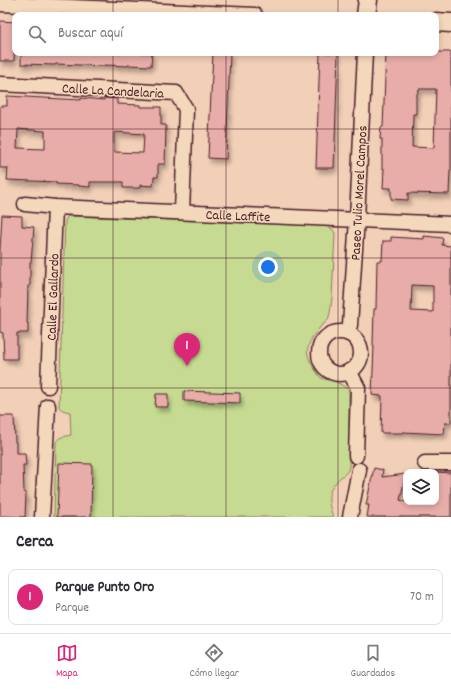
<!DOCTYPE html>
<html lang="es">
<meta charset="utf-8">
<style>
body{margin:0;font-family:Dekko,sans-serif;background:#f2f2f3;color:#2b2b33}
.controls{position:absolute;right:12px;bottom:12px;display:grid;overflow:hidden;border-radius:8px;box-shadow:0 2px 6px #0003}
.controls button{width:36px;height:36px;display:grid;place-items:center;padding:0;border:0;border-bottom:1px solid #e1e1e2;background:#fff;color:#2b2b33;font:20px sans-serif}
.you{position:absolute;left:268px;top:267px;width:14px;height:14px;margin:-10px;border:3px solid #fff;border-radius:50%;background:#1a73e8;box-shadow:0 0 0 6px #1a73e833}
.badge{display:grid;place-items:center;width:26px;height:26px;border-radius:50%;background:#db2777;color:#fff;font-size:13px;font-weight:700}
.pin{position:absolute;translate:-50% -33px;filter:drop-shadow(0 1px 2px #0008)}
.pin::after{content:'';position:absolute;top:21px;width:14px;height:12px;background:inherit;clip-path:polygon(0 0,100% 0,50% 100%)}
.list{margin:0;padding:0;list-style:none}
h2{display:flex;justify-content:space-between;align-items:center;height:52px;margin:0;padding:0 16px;font-size:17px}
h2 small{font-size:13px;font-weight:400;color:#7c7c81}
.list li{display:grid;grid-template-columns:26px 1fr auto;gap:12px;align-items:center;box-sizing:border-box;height:56px;margin:0 8px 8px;padding:0 8px;border:1px solid #e1e1e2;border-radius:8px}
.list b{display:block;font-size:15px;white-space:nowrap}
.list p{margin:0;font-size:13px;white-space:nowrap;color:#7c7c81}
.list em{font-size:13px;font-style:normal;color:#7c7c81}
.icon{flex:none;width:22px;height:22px;fill:none;stroke:currentColor;stroke-width:2;stroke-linecap:round;stroke-linejoin:round}
.map{position:relative;flex:none;width:451px;height:517px;overflow:hidden}
.search{position:absolute;background:#fff;box-shadow:0 2px 6px #0003;left:12px;right:12px;top:12px;height:44px;display:flex;align-items:center;gap:10px;box-sizing:border-box;padding:0 14px;border-radius:8px;color:#7c7c81;font-size:15px}
.sheet{height:116px;background:#fff}
nav{display:flex;justify-content:space-around;align-items:center;box-sizing:border-box;height:56px;border-top:1px solid #e1e1e2;background:#fff;font-size:11px;color:#7c7c81}
nav a{display:grid;justify-items:center;gap:2px}
nav .on{color:#db2777}
.map>svg:first-child{display:block}
.green{fill:#c6db91;stroke:#887d5e}
.building{fill:#e8ada8;stroke:#4a1f2b;fill-rule:evenodd;filter:url(#shadow)}
.lines{fill:none;stroke-linecap:round;stroke-linejoin:round}
.minor-casing{stroke:#4a1f2b;stroke-width:17}
.tertiary-casing{stroke:#4a1f2b;stroke-width:21}
.minor{stroke:#f4d8bb;stroke-width:14}
.tertiary{stroke:#f4d8bb;stroke-width:18}
.grid{fill:none;stroke:#4a1f2b;stroke-width:1;stroke-opacity:0.55}
.labels{text-anchor:middle;stroke-width:3;stroke-linejoin:round;paint-order:stroke}
.street-label{font-size:14px;fill:#4a1f2b;stroke:#f4d8bb}
</style>
<div class="map">
<svg width="451" height="517" viewBox="0 0 451 517">
<defs>
<filter id="shadow"><feDropShadow dx="2.5" dy="4.5" stdDeviation="2" flood-color="#0004"/></filter>
</defs>
<rect width="100%" height="100%" fill="#f2cfb7"/>
<filter id="ink" filterUnits="userSpaceOnUse"><feTurbulence type="fractalNoise" baseFrequency=".025" numOctaves="2"/><feDisplacementMap in="SourceGraphic" scale="8" xChannelSelector="R" yChannelSelector="G"/><feConvolveMatrix kernelMatrix="1 2 1 2 8 2 1 2 1" color-interpolation-filters="sRGB"/></filter>
<g filter="url(#ink)">
<path class="green" d="M69 216 326 226 332 229 335 233 332 298 330 313 328 320 321 326 313 336 309 344 307 352 310 361 316 371 321 378 336 382 345 387 349 391V467C348 472 345 474 341 477 326 491 327 499 333 517H54L56 443C58 436 64 437 71 435L70 412C66 411 62 411 59 407L65 221 67 217Z"/>
<g class="building">
<polygon points="0,21 15,22 14,61 0,61"/>
<path d="M436 52H451V170H450L449 194 408 193V200L391 199V188H383L384 168H382V139H380L381 127H383L386 53H436ZM419 89H436L434 148 412 147 413 114H416V97Z"/>
<polygon points="21,53 152,53 151,66 128,65 128,66 104,65 104,66 56,64 55,65 21,64"/>
<polygon points="213,53 230,53 226,159 208,158"/>
<polygon points="320,53 338,53 334,168 316,168"/>
<path d="M7 96 81 100V98L104 100V98L117 99V104L140 105V107H161V125H166L165 164H158V177H154L153 186 140 185V188H123V182H90V187L79 186V185L56 184V182L7 180 8 168H0V106H7ZM18 129 45 131V149L17 148ZM115 132 144 134 143 153 114 152V133Z"/>
<polygon points="2,215 22,216 22,226 34,227 31,262 30,262 30,286 28,286 27,323 28,323 28,333 17,333 17,359 4,359 3,333 0,332 0,251"/>
<path d="M424 236 443 238 442 245 451 246V423H445L444 434 403 432V433H381L382 396 372 395 374 346H373L374 309H376L377 261H382L383 241H391V237L424 239ZM412 285 433 286V312L411 311Z"/>
<polygon points="184,391 240,393 240,403 184,401"/>
<polygon points="156,394 168,394 168,407 155,407"/>
<polygon points="0,416 14,416 15,442 16,442 16,453 25,453 26,465 23,465 24,493 26,493 25,517 0,516"/>
<polygon points="59,463 92,464 91,517 57,517"/>
<polygon points="374,468 383,470 382,477 406,474 400,500 406,502 436,502 436,472 451,473 451,517 367,517 369,505 366,505"/>
</g>
<g class="lines">
<defs>
<g id="minor">
<polyline points="0,4 255,15"/>
<polyline points="0,84 176,93 186,109 182,212"/>
<polyline points="25,204 55,207 451,224"/>
<circle cx="340" cy="353" r="21"/>
<polyline points="347,333 350,325 357,219 365,53"/>
<polyline points="349,371 358,388 356,456"/>
<polyline points="48,386 55,207"/>
<polyline points="425,463 451,463"/>
<polyline points="42,517 48,406"/>
<polyline points="350,517 359,470"/>
</g>
<g id="tertiary">
<polyline points="366,15 368,0"/>
<polyline points="436,22 451,23"/>
</g>
</defs>
<use href="#minor" class="minor-casing"/>
<use href="#tertiary" class="tertiary-casing"/>
<use href="#minor" class="minor"/>
<use href="#tertiary" class="tertiary"/>
</g>
</g>
<path class="grid" d="M113 0V15M226 0V15M338 0V15M113 53V517M226 53V517M338 53V517M0 129H451M0 258H451M0 388H451"/>
<g class="labels">
<g class="street-label">
<text transform="translate(113 90) rotate(3)" y="5">Calle La Candelaria</text>
<text transform="translate(358 193) rotate(-87)" y="5">Paseo Tulio Morel Campos</text>
<text transform="translate(238 215) rotate(2)" y="5">Calle Laffite</text>
<text transform="translate(52 297) rotate(-88)" y="5">Calle El Gallardo</text>
</g>
</g>
</svg>
<div class="controls">
<button><svg class="icon" aria-label="layers" viewBox="0 0 24 24"><path d="M12 4l9 5-9 5-9-5zM3 14l9 5 9-5"/></svg></button>
</div>
<div class="you"></div>
<div class="pin badge" style="left:187px;top:366px">1</div>
<div class="search"><svg class="icon" aria-label="search" viewBox="0 0 24 24"><circle cx="10" cy="10" r="6"/><path d="M15 15l6 6"/></svg>Buscar aquí</div>
</div>
<section class="sheet">
<h2>Cerca<small></small></h2>
<ul class="list">
<li><span class="badge">1</span><div><b>Parque Punto Oro</b><p>Parque</p></div><em>70 m</em></li>
</ul>
</section>
<nav>
<a class="on"><svg class="icon" aria-label="map" viewBox="0 0 24 24"><path d="M3 6l6-2 6 2 6-2v14l-6 2-6-2-6 2zM9 4v14M15 6v14"/></svg>Mapa</a>
<a><svg class="icon" aria-label="directions" viewBox="0 0 24 24"><path d="M12 3l9 9-9 9-9-9zM9 14v-3h6M13 9l2 2-2 2"/></svg>Cómo llegar</a>
<a><svg class="icon" aria-label="saved" viewBox="0 0 24 24"><path d="M7 4h10v16l-5-4-5 4z"/></svg>Guardados</a>
</nav>
